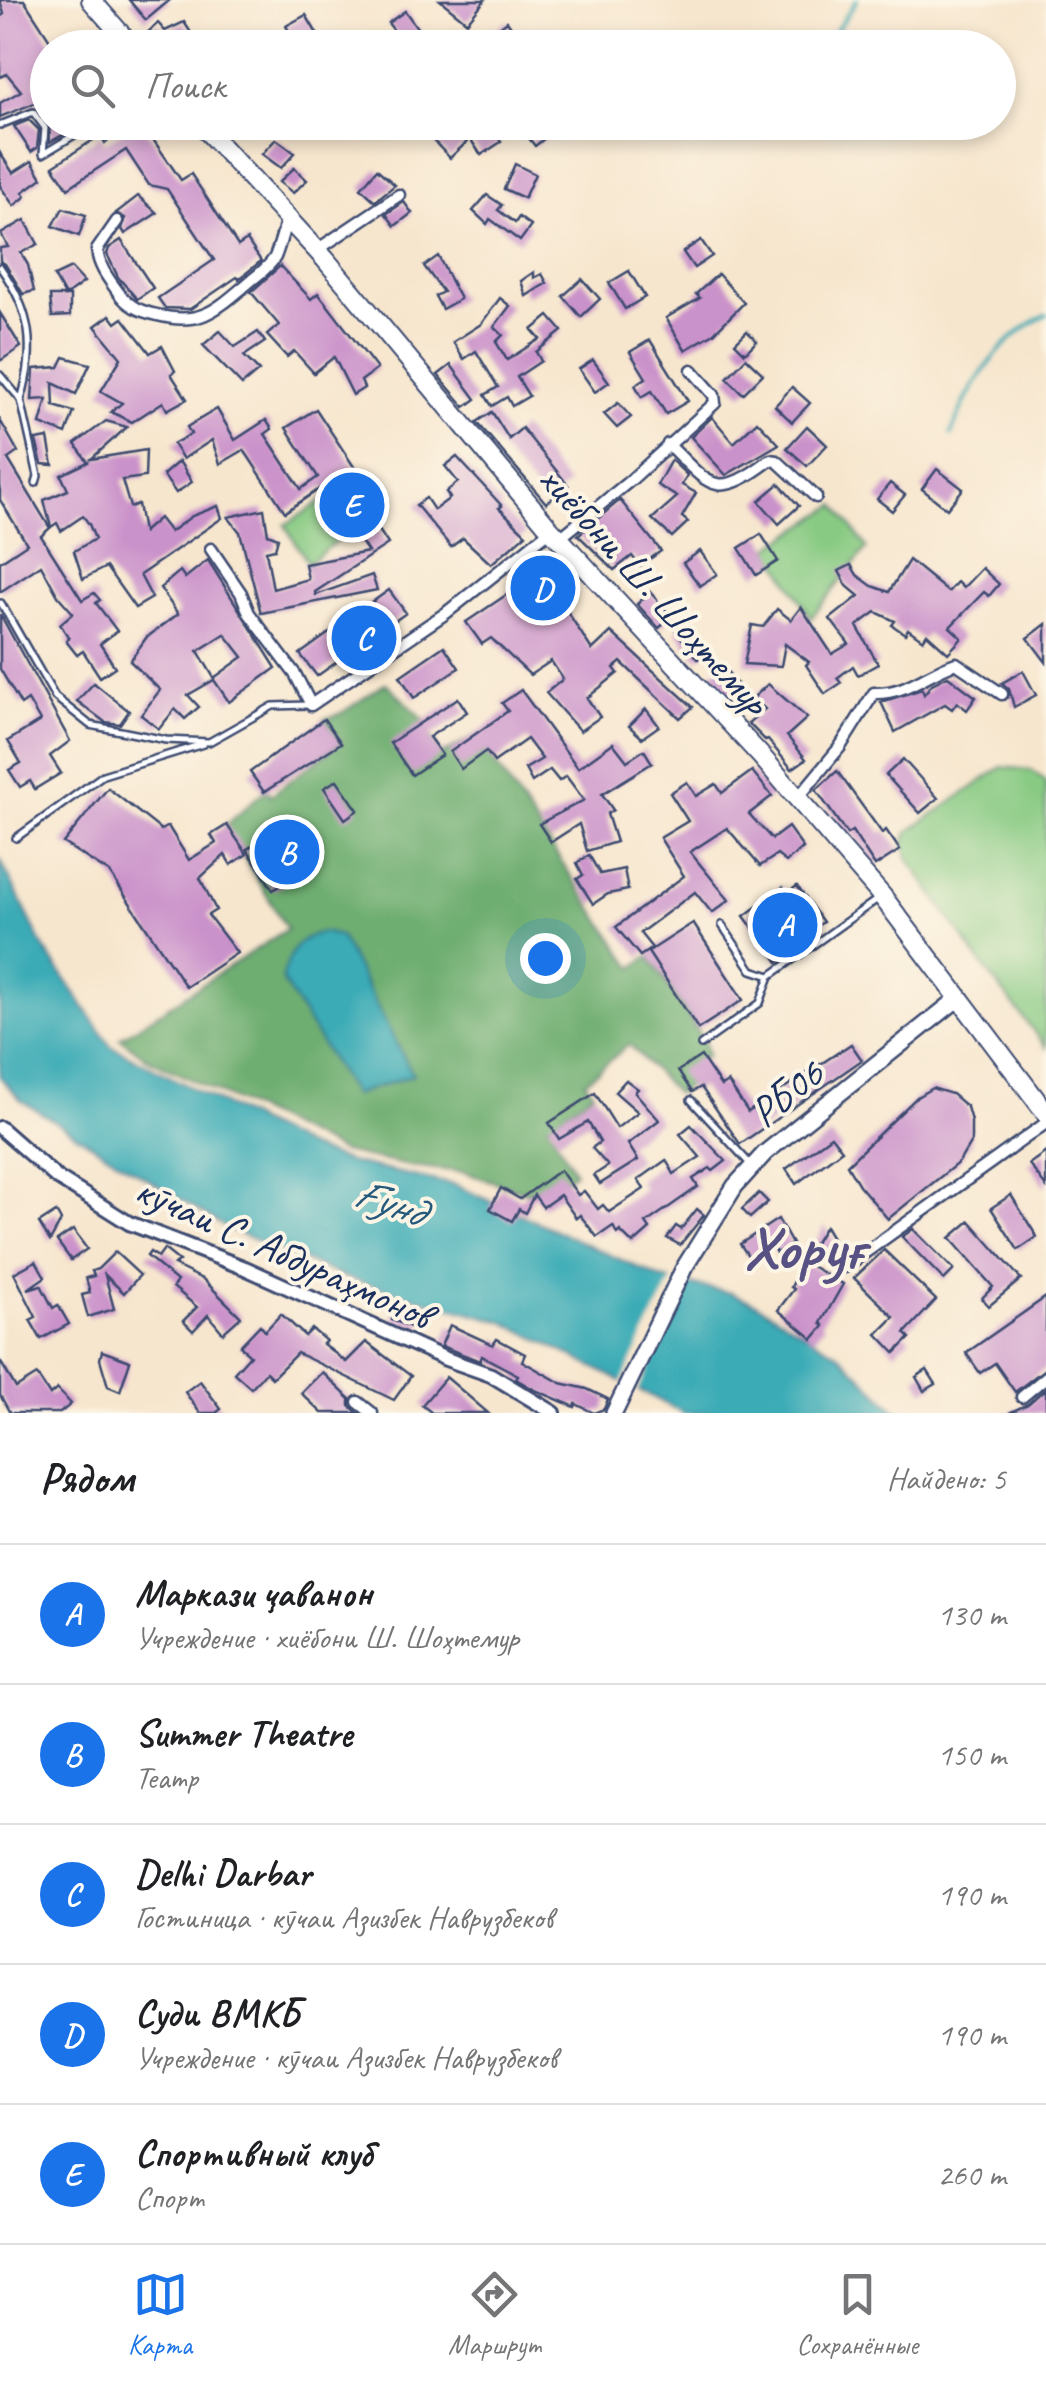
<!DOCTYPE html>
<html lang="ru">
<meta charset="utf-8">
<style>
body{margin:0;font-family:Caveat,sans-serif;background:#f6f6f6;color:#202124}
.you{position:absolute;left:545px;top:958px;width:35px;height:35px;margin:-25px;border:8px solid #fff;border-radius:50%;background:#1a73e8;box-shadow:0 0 0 15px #1a73e833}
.badge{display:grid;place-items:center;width:65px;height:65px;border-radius:50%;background:#1a73e8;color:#fff;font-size:32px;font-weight:700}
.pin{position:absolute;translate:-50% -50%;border:5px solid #fff;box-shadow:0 2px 10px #0006}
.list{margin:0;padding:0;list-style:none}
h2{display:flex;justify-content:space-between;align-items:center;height:130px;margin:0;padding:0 40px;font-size:42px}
h2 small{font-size:32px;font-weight:400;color:#757577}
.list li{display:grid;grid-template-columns:65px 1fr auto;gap:30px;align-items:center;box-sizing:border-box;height:140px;padding:0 40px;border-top:2px solid #e0e0e0}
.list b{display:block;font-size:38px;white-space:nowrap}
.list p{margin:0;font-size:32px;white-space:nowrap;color:#757577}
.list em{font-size:32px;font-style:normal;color:#757577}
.icon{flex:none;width:55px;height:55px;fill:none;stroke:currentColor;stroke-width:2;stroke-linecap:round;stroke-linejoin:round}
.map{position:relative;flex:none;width:1046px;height:1413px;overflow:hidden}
.search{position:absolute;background:#fff;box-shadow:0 5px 15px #0003;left:30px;right:30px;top:30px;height:110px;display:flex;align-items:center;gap:25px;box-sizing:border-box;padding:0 35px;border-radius:55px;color:#757577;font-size:38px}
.sheet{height:830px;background:#fff}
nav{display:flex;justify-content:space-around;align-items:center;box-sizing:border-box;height:140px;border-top:2px solid #e0e0e0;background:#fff;font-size:28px;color:#757577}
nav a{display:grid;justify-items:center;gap:5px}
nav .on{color:#1a73e8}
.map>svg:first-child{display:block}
.green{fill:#88ca83;stroke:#527c70;stroke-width:2.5}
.forest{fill:#6eae71;stroke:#446e68;stroke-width:2.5}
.water{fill:#3aabb6;stroke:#2a6d8a;stroke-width:2.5}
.pier{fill:#f7e6ce}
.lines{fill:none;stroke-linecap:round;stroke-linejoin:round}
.stream{stroke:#3aabb6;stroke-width:4}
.building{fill:#ca92ca;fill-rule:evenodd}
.service-casing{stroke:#3c4a6f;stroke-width:10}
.minor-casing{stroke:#3c4a6f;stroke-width:15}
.tertiary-casing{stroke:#3c4a6f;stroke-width:18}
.secondary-casing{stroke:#3c4a6f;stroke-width:20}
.primary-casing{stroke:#3c4a6f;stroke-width:22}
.service{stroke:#fff;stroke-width:5}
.minor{stroke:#fff;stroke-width:10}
.tertiary{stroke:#fff;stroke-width:12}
.secondary{stroke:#fff;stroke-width:15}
.primary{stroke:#fff;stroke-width:18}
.labels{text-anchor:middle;stroke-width:8;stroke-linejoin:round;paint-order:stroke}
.street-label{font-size:42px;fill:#1b2f5e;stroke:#fcf5e5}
.water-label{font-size:45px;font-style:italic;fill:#265a7d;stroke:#fcf5e5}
.town-label{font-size:62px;font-weight:bold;fill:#585284;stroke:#fcf5e5}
</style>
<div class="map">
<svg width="1046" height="1413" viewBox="0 0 1046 1413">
<rect width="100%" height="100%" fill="#fcf5e5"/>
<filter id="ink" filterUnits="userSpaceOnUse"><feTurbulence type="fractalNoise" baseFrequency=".01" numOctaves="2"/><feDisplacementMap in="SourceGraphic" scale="20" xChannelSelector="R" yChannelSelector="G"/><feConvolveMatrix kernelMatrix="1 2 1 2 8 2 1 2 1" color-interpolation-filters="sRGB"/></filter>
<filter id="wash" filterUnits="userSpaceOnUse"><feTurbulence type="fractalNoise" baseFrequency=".0048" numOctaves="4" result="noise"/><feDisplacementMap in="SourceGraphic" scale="40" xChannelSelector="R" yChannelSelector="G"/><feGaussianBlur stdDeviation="2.25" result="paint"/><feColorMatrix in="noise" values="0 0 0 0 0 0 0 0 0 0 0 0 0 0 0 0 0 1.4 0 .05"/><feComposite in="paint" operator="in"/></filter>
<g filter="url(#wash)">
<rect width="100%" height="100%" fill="#f7e6ce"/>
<g class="green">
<polygon points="331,496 353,529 308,563 285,525"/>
<polygon points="836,505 867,548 811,618 769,548"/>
<polygon points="1002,767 1031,770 1046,781 1046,1047 986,970 909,860 904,843 908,832"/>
</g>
<polygon class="forest" points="386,683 425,721 421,724 442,755 476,735 633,968 649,956 705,1043 707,1056 683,1070 691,1083 676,1094 629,1044 585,1082 593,1092 548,1125 575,1172 539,1196 463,1172 409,1166 342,1152 146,1058 120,1038 287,929 225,826 266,789 271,795 340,743 324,719 340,714"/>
<g class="water">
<polygon points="0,859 44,948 111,1046 306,1147 349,1162 455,1185 661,1278 731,1293 757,1304 840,1355 899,1413 684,1413 504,1322 346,1278 228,1229 22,1101 0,1077"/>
<path d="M322 932 340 936 413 1075 353 1095 282 980C289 954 295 938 322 932Z"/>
</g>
<polygon class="pier" points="674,1275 692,1279 636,1394 620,1385"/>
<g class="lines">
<g class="stream">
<polyline points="824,48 857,0"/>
<polyline points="697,131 712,122"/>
<path d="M951 435C967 388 1000 337 1046 315"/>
</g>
</g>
<g id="blocks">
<g class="building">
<polygon points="0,0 24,0 55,48 48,48 48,74 35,82 45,99 0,117 0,103 21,91 7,74 0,77 0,17 4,14"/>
<polygon points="129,0 170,0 146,20"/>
<polygon points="440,0 485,0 467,22"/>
<polygon points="405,11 423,36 408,48 388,23"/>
<polygon points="306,15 319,37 299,48 286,26"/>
<polygon points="507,21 527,48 497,48 488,36"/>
<polygon points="184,22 201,48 160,48 147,33 158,23 165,31"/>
<polygon points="29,120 39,130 37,148 31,152 14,126"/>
<polygon points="49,122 60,122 66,133 50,142"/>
<polygon points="136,122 141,122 181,180 191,174 238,246 247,240 261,261 239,279 237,277 190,309 165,308 158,298 214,260 167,189 149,185 126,150 68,188 53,166 101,135 105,143"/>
<polygon points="439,122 449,122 467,142 450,158 427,134"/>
<polygon points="516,122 549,122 555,130 535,146"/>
<polygon points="489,124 501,142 481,155 469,137"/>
<polygon points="276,139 295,153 281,168 262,154"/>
<polygon points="0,153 13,173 32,161 42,178 23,192 26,196 14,206 0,186"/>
<polygon points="515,164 535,174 524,198 504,189"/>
<polygon points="294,168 307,180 293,193 279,182"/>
<polygon points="377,169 395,185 375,201 361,188"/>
<polygon points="487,195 502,205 498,210 515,223 519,217 531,226 520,241 490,219 487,224 473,211"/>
<polygon points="138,196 157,213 125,234 122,229 125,218 116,213"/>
<polygon points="404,202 412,213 395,226 386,214"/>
<polygon points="63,208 86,215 79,236 53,226"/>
<polygon points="25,220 38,244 21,253 28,265 34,291 23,294 5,264 0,261 0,248 8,247 1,234"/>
<polygon points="121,240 153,288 137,299 118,277 107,254 109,248"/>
<polygon points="701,240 712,256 694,268 683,252"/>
<polygon points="438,256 460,299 442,309 435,296 443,292 424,266"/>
<polygon points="280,266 311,299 318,293 377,369 361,381 364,388 353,395 334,357 314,373 294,351 287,357 267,335 279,325 251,292"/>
<polygon points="71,268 84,282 65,296 54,276"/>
<polygon points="629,271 645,297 625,309 609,283"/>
<polygon points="534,272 534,278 542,274 547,283 526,296 521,281"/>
<polygon points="718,274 744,303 714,333 685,350 666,318 700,298 696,294"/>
<polygon points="582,279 600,299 581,317 563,296"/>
<polygon points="50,296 70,296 70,316 52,317"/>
<polygon points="500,298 510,306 494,327 503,335 496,342 507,360 540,339 532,330 549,316 562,331 536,352 541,361 517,377 529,396 512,406 507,397 492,406 485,395 498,387 476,351 464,359 453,342 481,324"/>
<polygon points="0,313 21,347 0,361"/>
<polygon points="110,315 116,323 123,318 150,353 162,346 175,371 171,374 187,399 167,410 163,402 132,422 111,412 122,403 101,391 121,358 95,326"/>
<polygon points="220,331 235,347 258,332 265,342 244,356 259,371 242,385 203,345"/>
<polygon points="747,331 757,341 745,353 735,343"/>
<polygon points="650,340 688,401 666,414 652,391 642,397 635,385 646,378 630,352"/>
<polygon points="64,357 90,364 76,394 53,383 54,406 74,412 66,434 40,424 47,399 32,400 34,369 59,367"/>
<polygon points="746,358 763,374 743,394 727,378"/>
<polygon points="593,360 609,382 595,392 579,369"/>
<polygon points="451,365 476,399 465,407 438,375"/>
<polygon points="792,387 810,403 792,422 775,406"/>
<polygon points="618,403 631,417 617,428 604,414"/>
<polygon points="217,409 235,440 266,420 272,429 265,434 301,489 318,477 286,428 316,409 364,482 353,490 388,544 315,592 316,595 372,575 377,590 261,613 240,532 228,517 264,509 268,534 278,538 275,549 266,551 273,589 308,579 305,564 368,552 324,486 285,512 244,450 220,464 212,440 183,459 173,444 191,434 187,427"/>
<polygon points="492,412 509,439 522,428 568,485 546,503 477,422"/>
<polygon points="712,417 734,443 757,421 779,444 726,475 691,437"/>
<polygon points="0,420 18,452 8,459 50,528 41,536 82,600 94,593 100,600 96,603 117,631 100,644 115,667 100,677 83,651 77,655 66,641 69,638 60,624 73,613 58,596 41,565 0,592 0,562 27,544 0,500"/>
<polygon points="106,421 127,427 91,459 146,450 145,477 122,480 130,507 138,504 143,532 159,518 170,532 192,516 218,506 222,518 140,575 152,598 135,608 106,567 83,579 74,551 95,539 89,524 83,516 61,531 57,523 51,527 44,500 68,490 61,475 88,462 75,444"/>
<polygon points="807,426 827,445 807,466 787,448"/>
<polygon points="48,438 53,465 42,464 36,440"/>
<polygon points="457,457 502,506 499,508 526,534 491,564 463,538 451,547 416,505 426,498 434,510 450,498 446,492 458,482 445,466"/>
<polygon points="671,460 687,475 682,485 696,493 682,517 688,522 672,537 652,519 677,497 657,485"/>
<polygon points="179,461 192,482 176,493 163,475"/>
<polygon points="937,469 963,489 947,509 922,489"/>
<polygon points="890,483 905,495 892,511 877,499"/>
<polygon points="779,484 799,506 779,524 759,501"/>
<polygon points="620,500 661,551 640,566 632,556 614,570 578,535"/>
<polygon points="761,534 778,561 756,575 739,548"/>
<polygon points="700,551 717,574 700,586 683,563"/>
<path d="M208 560 276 668 229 702 214 680 188 695 199 707 185 719 175 709 159 729 141 715 160 690 130 661 146 638 178 614 160 588 180 571 185 578ZM225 634 243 657 214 678 198 651Z"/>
<polygon points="909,560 948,592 957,582 963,588 982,568 999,584 989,596 984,592 950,627 962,638 948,653 927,634 923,640 908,629 905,634 892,625 895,621 876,612 857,626 878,664 858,675 853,666 837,678 841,683 825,694 806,665 809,662 785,644 781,666 744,664 752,625 763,627 777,609 791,620 801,607 832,654 849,644 830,619 859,596 847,586 839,571 851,565 857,575 872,586 889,592"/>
<polygon points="543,564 566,597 560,600 592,650 611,632 693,707 680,718 621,662 614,668 618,673 587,698 600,717 580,731 546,693 563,679 551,661 530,675 491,638 482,644 466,622 524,583 521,579"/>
<polygon points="389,590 406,613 317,676 300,654"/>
<polygon points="650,592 672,617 659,628 637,604"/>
<polygon points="0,614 70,741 50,756 61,773 35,789 30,781 20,787 9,770 21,763 8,741 40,721 28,700 21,705 0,669"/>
<polygon points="686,624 707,652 698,659 676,631"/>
<polygon points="1046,624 1046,662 1028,638"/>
<polygon points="444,646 459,668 414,698 400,676"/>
<polygon points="722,665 741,689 730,697 711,674"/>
<polygon points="1023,671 1036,695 1014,707 1009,689 1002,683"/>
<polygon points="948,676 976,697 967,710 957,702 952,709 945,704 895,732 881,702 922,689 924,694 932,684"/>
<polygon points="94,683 129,711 120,724 105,722 77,701"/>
<polygon points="768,684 807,718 787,736 806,759 792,769 768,740 766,741 748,723 765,709 753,698"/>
<polygon points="521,690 578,768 613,743 627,761 644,750 652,763 602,794 613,810 607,814 616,842 587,851 579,824 551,842 539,824 584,800 566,776 559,781 550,770 532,782 525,769 542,759 527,739 494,762 486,751 461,769 450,752 508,711 502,703"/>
<polygon points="458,698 467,712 429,737 442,755 412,775 390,743"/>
<polygon points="646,709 659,726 642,738 629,726"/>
<polygon points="324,719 341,743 264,792 250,772"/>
<polygon points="903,759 938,798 920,813 886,775"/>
<polygon points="752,771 772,796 749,814 772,839 788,827 803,848 786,862 777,855 760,866 727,828 690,852 729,900 712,913 695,892 640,933 652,948 640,956 616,927 684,876 660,838 688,821 670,793 687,782 696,796 716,784 722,793"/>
<polygon points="837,771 882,833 886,830 900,850 875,866 852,831 847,834 816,790"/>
<polygon points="337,780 358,810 345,819 324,788"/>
<polygon points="108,788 161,830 168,826 189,860 216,843 211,835 227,825 247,854 231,865 225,855 200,878 216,910 208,915 237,953 186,987 110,873 63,843"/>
<polygon points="265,837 270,845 263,850 285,883 273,890 247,849"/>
<polygon points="589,855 600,874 624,869 628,890 608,894 593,904 577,879 583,875 577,863"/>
<polygon points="797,886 823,922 813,929 817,935 778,962 744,916 783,887 787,893"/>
<polygon points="693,923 743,1000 698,1029 648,952"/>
<polygon points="851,1044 862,1060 740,1144 701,1087 692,1092 678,1071 701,1056 721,1086 728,1082 748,1112"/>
<polygon points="626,1080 638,1089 635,1092 659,1120 628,1144 638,1160 600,1184 594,1175 608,1166 592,1148 600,1142 588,1122 559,1139 549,1123 595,1093 617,1128 638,1112 615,1092"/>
<polygon points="932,1088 952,1094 967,1107 971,1121 971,1142 959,1162 888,1219 859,1185 847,1165 917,1097"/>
<polygon points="691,1125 726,1161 713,1171 710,1168 693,1179 698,1187 646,1223 650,1229 633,1244 620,1231 617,1234 613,1226 597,1237 580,1215 576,1218 560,1195 543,1207 534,1195 525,1213 519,1209 512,1221 490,1209 501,1188 520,1199 560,1170 578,1195 584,1191 598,1209 603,1205 609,1212 644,1189 638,1180 666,1160 674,1174 700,1157 680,1134"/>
<polygon points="831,1136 842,1150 796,1184 786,1169"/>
<polygon points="1046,1152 1046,1187 1029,1164"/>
<polygon points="759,1193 768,1202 750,1218 742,1209"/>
<polygon points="1011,1195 1037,1237 1018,1250 991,1208"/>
<polygon points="697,1209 704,1215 680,1245 667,1238 676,1226 681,1229"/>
<polygon points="56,1212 61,1221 50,1241 39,1223"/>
<polygon points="778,1219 792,1244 776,1253 771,1243 749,1257 740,1244"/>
<polygon points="970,1221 1021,1279 989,1306 982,1298 993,1287 950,1238"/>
<polygon points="825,1226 840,1251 825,1260 814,1244"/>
<polygon points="913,1229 954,1270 944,1280 902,1237"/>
<polygon points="73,1230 87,1249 71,1260 57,1241"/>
<polygon points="164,1249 179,1261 174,1265 204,1280 241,1317 223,1333 208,1315 193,1331 183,1321 197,1307 173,1287 177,1281 147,1256 150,1252 158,1257"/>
<polygon points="884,1250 936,1300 905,1333 910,1338 895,1353 877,1334 894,1317 854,1278"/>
<polygon points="115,1252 140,1275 124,1293 105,1275 114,1309 88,1317 82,1295 90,1293 86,1278 94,1276 92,1271 98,1269"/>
<polygon points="36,1261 45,1277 28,1289 41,1285 53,1308 58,1305 69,1324 41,1339 30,1320 36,1317 14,1273"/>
<polygon points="804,1262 843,1284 821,1323 824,1326 813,1339 778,1310 794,1289 791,1287"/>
<polygon points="1046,1297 1046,1368 1015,1392 995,1363 980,1373 966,1353"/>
<polygon points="397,1307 424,1317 419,1330 392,1320"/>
<polygon points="281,1314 305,1336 312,1329 326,1341 323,1344 346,1362 366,1342 411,1376 394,1400 297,1353 272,1378 266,1372 251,1388 234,1373 250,1355 240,1346 260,1325 265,1331"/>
<polygon points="450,1325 493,1345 497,1339 525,1354 522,1361 561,1383 587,1389 608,1399 604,1409 594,1413 576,1404 575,1407 535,1390 516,1379 518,1375 482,1356 480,1361 441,1346"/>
<polygon points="102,1351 130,1361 120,1391 108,1386 100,1359"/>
<polygon points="0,1361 16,1388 37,1375 50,1395 57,1389 71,1404 60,1413 10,1413 0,1395"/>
<polygon points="927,1370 936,1384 924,1391 916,1377"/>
<polygon points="322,1372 350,1399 350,1406 358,1413 322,1413 301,1393"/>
<polygon points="446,1377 488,1413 432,1413 422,1405"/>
<polygon points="200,1381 221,1409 216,1413 200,1413 185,1392"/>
<polygon points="1046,1388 1046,1413 1009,1413 1028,1404"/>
</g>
</g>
</g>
<g filter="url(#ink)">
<use href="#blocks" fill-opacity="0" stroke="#3c4a6f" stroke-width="2.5"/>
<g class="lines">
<defs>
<g id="service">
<polyline points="0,125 33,112 45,128 43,154 96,122"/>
<path d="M0 267C32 312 36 348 21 400"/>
<polyline points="0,375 21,400 38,476 36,483"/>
<polyline points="1,603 55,697 90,725 166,740 209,742 273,706 308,705"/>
<polyline points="16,838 103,775 203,744"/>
<polyline points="722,925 752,970 770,976"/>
<polyline points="701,1045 760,1003 770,976 879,898"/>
<polyline points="691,1100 750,1164"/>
</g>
<g id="minor">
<path d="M117 221 97 250C99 267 108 278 118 292 128 306 139 311 157 315 200 326 215 311 247 284 256 276 269 268 275 257 280 245 283 231 287 219"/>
<polyline points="317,250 399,195"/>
<path d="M668 444C711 487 716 501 770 460L777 461 816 497"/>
<polyline points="560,538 632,479 715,403 714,395 692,370"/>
<polyline points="211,549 241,593 249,613 295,674 311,705 446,613 551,530"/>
<path d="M797 799 840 747 874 693C907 694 926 673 956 663L1002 694"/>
<polyline points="845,1267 1046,1123"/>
<polyline points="1022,1397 1046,1377"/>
<polyline points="358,1402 372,1413"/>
</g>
<polyline id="tertiary" points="0,1128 56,1177 129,1223 245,1268 446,1359 491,1375 554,1413"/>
<polyline id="secondary" points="614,1413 684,1268 735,1186 765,1153 960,997"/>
<g id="primary">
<polyline points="91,0 133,48"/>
<polyline points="199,122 325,259 551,530 761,756 882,896 1046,1113"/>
</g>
</defs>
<use href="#service" class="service-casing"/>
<use href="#minor" class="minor-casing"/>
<use href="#tertiary" class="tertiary-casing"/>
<use href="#secondary" class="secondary-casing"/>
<use href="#primary" class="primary-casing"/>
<use href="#service" class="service"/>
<use href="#minor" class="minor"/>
<use href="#tertiary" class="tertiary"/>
<use href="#secondary" class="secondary"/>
<use href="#primary" class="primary"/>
</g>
</g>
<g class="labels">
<g class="street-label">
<text transform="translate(655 589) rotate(48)" y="15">хиёбони Ш. Шоҳтемур</text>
<text transform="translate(786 1092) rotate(-39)" y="15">РБ06</text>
<text transform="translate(284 1251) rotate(24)" y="15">кӯчаи С. Абдураҳмонов</text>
</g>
<g class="water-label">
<text transform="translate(389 1200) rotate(19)" y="16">Ғунд</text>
</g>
<g class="town-label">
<text x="804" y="1268">Хоруғ</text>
</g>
</g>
</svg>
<div class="you"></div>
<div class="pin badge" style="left:785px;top:925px">A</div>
<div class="pin badge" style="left:287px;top:852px">B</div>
<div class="pin badge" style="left:364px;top:638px">C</div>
<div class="pin badge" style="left:543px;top:588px">D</div>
<div class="pin badge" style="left:352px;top:505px">E</div>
<div class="search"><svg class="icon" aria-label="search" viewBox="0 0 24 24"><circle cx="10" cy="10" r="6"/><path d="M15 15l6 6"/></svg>Поиск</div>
</div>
<section class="sheet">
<h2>Рядом<small>Найдено: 5</small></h2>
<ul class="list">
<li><span class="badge">A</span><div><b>Маркази ҷаванон</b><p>Учреждение · хиёбони Ш. Шоҳтемур</p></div><em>130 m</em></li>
<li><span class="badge">B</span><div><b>Summer Theatre</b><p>Театр</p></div><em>150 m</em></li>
<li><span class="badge">C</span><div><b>Delhi Darbar</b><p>Гостиница · кӯчаи Азизбек Наврузбеков</p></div><em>190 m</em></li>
<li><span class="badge">D</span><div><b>Суди ВМКБ</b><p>Учреждение · кӯчаи Азизбек Наврузбеков</p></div><em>190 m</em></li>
<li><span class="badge">E</span><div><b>Спортивный клуб</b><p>Спорт</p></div><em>260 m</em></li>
</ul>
</section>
<nav>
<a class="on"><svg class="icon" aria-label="map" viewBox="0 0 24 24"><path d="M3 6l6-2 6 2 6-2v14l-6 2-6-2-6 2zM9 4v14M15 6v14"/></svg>Карта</a>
<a><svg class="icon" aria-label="directions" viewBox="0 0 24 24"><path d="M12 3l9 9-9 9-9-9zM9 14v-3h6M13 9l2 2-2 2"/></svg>Маршрут</a>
<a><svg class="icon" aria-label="saved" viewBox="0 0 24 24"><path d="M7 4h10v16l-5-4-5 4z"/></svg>Сохранённые</a>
</nav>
